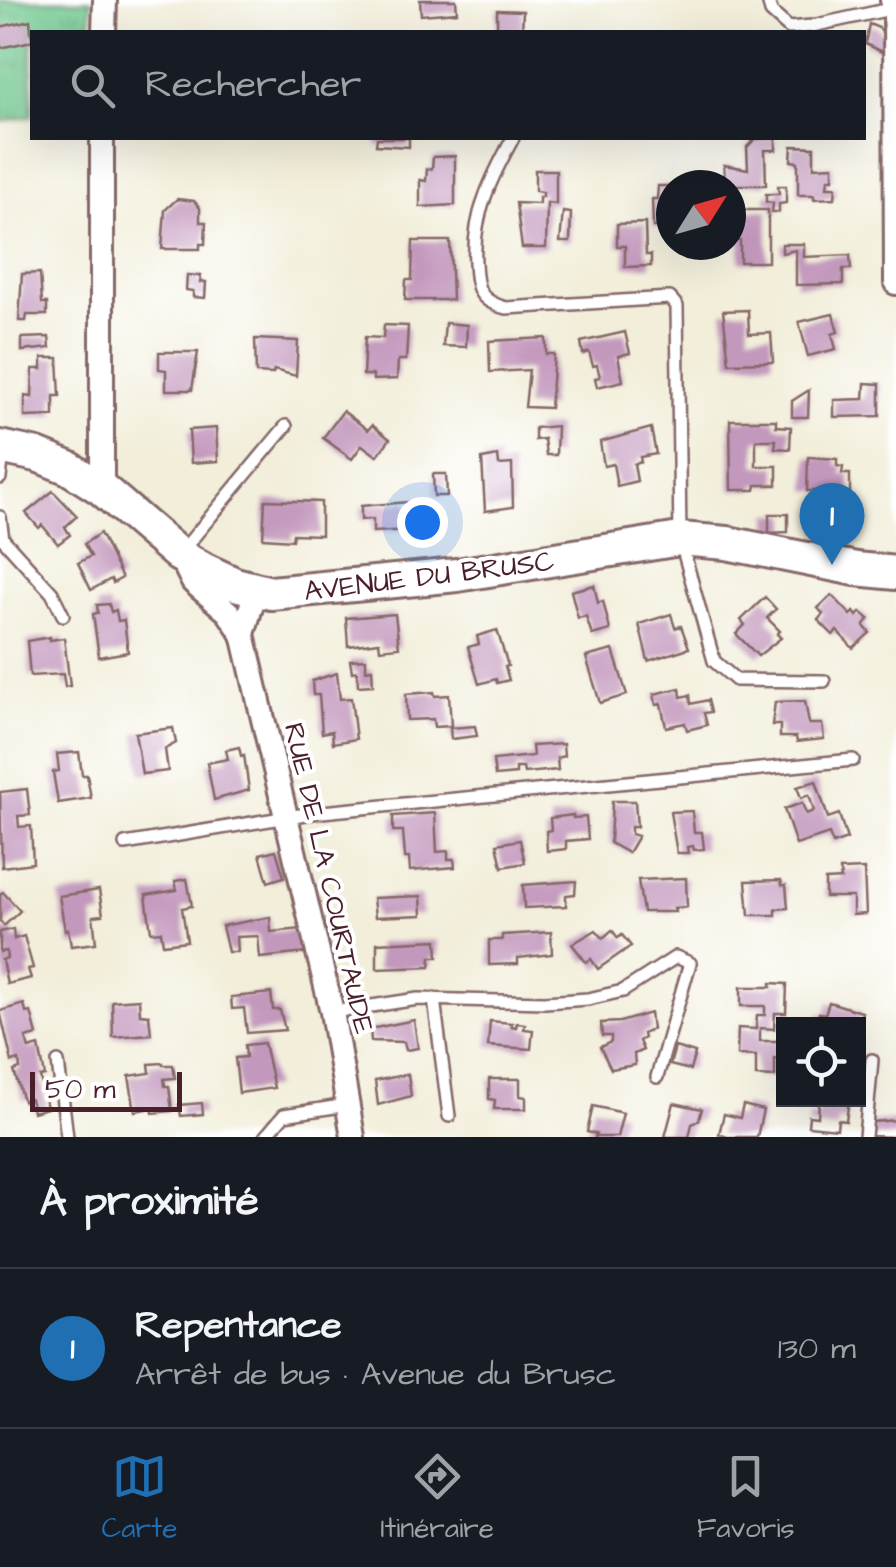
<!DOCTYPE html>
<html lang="fr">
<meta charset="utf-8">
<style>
body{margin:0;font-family:"Architects Daughter",sans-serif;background:#242831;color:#f1f3f6}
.controls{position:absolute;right:30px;bottom:30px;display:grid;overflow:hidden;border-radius:0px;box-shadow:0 10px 40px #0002}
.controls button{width:90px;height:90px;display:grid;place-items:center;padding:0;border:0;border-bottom:2px solid #363941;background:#171b24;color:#f1f3f6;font:50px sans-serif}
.compass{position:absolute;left:656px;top:170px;width:90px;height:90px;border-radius:50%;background:#171b24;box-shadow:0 10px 40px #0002;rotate:53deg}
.scale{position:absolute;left:30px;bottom:25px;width:152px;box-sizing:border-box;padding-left:10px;border:5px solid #4a1f2b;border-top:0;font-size:28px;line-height:35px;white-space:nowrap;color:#4a1f2b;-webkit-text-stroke:8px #fff;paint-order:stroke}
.you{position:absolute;left:422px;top:522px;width:35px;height:35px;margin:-25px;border:8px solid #fff;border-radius:50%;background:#1a73e8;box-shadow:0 0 0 15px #1a73e833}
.badge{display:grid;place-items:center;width:65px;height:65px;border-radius:50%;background:#1f6fb2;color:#fff;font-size:32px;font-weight:700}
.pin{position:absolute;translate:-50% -82px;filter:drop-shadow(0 2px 5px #0008)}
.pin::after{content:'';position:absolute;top:52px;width:35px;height:30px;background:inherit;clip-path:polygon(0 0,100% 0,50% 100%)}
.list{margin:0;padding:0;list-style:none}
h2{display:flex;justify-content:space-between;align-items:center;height:130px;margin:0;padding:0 40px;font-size:42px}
h2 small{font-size:32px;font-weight:400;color:#9ea1a6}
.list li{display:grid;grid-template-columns:65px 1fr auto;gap:30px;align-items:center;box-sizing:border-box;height:160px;padding:0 40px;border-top:2px solid #363941}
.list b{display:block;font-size:38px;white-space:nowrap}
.list p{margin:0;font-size:32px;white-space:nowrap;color:#9ea1a6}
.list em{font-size:32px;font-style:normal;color:#9ea1a6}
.icon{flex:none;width:55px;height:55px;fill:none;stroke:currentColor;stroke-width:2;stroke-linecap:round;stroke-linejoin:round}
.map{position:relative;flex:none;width:896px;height:1137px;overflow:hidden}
.search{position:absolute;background:#171b24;box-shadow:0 10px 40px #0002;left:30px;right:30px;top:30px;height:110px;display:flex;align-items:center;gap:25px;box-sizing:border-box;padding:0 35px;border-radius:0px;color:#9ea1a6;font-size:38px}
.sheet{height:290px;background:#171b24}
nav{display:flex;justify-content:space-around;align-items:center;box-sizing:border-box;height:140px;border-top:2px solid #363941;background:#171b24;font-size:28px;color:#9ea1a6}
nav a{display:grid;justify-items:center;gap:5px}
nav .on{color:#1f6fb2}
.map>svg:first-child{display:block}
.park{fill:url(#park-tufts);stroke:#5e745e;stroke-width:2.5}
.building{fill:#c398bd}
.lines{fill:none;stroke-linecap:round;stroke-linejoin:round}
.lane-casing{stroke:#856768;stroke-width:16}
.street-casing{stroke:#856768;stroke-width:28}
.secondary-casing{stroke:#856768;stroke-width:38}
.lane{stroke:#fff;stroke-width:11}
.street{stroke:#fff;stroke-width:22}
.secondary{stroke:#fff;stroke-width:32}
.labels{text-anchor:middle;stroke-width:8;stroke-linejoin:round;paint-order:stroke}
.street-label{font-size:28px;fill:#4a1f2b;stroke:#fff}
</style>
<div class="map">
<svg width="896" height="1137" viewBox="0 0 896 1137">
<defs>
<pattern id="park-tufts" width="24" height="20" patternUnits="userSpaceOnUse" patternTransform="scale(2.5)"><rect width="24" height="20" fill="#71ca90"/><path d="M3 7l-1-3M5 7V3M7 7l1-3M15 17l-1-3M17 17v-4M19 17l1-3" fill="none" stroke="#63ad7c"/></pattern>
</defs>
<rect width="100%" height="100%" fill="#fff"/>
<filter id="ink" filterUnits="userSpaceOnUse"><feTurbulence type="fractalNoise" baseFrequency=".01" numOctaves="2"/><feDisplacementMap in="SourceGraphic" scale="20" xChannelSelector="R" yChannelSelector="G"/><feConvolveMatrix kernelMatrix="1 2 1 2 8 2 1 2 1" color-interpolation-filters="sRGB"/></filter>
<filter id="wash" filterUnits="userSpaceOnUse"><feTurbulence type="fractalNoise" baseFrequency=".0048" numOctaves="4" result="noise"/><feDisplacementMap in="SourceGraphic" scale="40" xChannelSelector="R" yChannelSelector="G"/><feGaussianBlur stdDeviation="2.25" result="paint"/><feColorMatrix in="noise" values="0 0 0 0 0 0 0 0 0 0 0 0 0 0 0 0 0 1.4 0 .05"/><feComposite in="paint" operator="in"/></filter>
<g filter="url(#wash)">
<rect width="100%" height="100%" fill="#f2eeda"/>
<polygon class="park" points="0,0 91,0 90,32 32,32 32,116 0,122"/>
<g id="blocks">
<g class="building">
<polygon points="420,0 456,0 457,12 421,15"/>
<polygon points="497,10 523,11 522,32 497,32"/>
<polygon points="30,20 32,41 0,48 0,27"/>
<polygon points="869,24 879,28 884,35 884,53 865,44"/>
<polygon points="377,138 409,138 409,147 376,145"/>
<polygon points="776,138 776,150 765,150 766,185 725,185 724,165 748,169 747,147 755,139"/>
<polygon points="792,146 814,147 814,167 833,166 833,179 828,179 827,187 836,187 835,198 814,199 814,195 798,195 798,162 791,161"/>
<polygon points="455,156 455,205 420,207 420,180 426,181 427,169 432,169 433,157"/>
<polygon points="535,170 556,170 556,204 547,203 546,248 522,248 516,203 539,204 539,197 543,197 543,192 535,191"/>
<polygon points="658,186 671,186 671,227 653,227 652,199 657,199"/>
<polygon points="778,186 786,186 786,203 779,204 779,212 772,212 773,203 766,202 766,194 779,194"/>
<polygon points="177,199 194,201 200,208 200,222 206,222 205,244 200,244 200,249 162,249 165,210"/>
<polygon points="731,210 768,210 768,262 740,262 740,241 731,240"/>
<polygon points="563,212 571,213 570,242 560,242"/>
<polygon points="645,223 646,255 651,255 651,266 625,267 625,246 617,246 617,224"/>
<polygon points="413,241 450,241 452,300 405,300 406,280 412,280"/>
<polygon points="782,244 804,244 804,257 850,255 851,269 843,269 843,284 796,285 796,250 782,253"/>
<polygon points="40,273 42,303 47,303 47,315 27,315 26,321 19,321 22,274"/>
<polygon points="187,275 201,276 200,282 206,282 205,298 193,297 193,291 186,290"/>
<polygon points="748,310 749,334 771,333 773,362 729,363 723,311"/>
<polygon points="833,314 838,332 832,334 836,349 808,356 799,322"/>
<polygon points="445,323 467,325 466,347 443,346"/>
<polygon points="384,325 408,326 406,360 398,360 397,379 373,380 373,375 363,375 365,337 383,338"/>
<polygon points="625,332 630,353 618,356 623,381 597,387 595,378 600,377 597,365 593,366 589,352 583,354 581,342"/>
<polygon points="49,337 50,348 22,351 22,338"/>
<polygon points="546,338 546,354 554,354 550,408 525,407 529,370 490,372 489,341"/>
<polygon points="255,339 298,341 296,376 274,370 273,374 256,373"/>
<polygon points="159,352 198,352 192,390 166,390 166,370 159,369"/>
<polygon points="42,358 58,358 60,396 54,396 54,416 25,417 25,396 32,397 33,369 42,369"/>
<polygon points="865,383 880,384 880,416 834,417 834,400 864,399"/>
<polygon points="809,390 808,417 792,417 792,401"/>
<polygon points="343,411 368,430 372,425 390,439 377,456 362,445 352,459 323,438"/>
<polygon points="730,420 776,420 776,426 791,427 790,449 775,448 776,440 756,440 756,466 777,466 777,485 756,485 755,490 731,490"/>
<polygon points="557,426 556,455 546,455 544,439 535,440 535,428"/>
<polygon points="216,428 218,461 191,463 189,430"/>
<polygon points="651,428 656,454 640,457 641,462 634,464 637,481 617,486 613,464 604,466 600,442"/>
<polygon points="498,456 499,465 512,464 513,507 485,511 482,459"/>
<polygon points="808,457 837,459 837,466 843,467 842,474 850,474 850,507 826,506 826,491 807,491"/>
<polygon points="433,474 446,474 447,496 434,496"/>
<polygon points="53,491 77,516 65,527 70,535 58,544 42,525 39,528 26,513"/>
<polygon points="265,500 321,502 321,535 293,534 292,540 263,538"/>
<polygon points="408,502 409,530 373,532 373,519 361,520 361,506"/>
<polygon points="769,514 788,514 788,532 769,533"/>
<polygon points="100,533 122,578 113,583 111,579 91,590 78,563 91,556 84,544"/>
<polygon points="594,585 598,603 603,601 610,630 592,635 586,616 578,618 571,591"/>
<polygon points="832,595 851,615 854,612 857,616 861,612 869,619 864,626 870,633 853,648 837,631 833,635 818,620 823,614 818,608"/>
<polygon points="765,597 776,609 767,618 780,631 777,634 781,638 758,656 736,634 745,625 741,620"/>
<polygon points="109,604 111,612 116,610 118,621 124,620 128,652 99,657 93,614 98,613 97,605"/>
<polygon points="395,614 399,647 380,649 379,642 348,646 346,618"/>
<polygon points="671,614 675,628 681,626 689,648 648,661 639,624"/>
<polygon points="497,630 508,666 505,667 509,680 497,683 496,679 479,684 468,647 479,644 477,636"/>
<polygon points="50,637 50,640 64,638 70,686 65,687 63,674 30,676 27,641"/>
<polygon points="613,650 627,695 600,703 586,657"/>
<polygon points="366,659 366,670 372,669 373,685 358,686 357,671 352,672 350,660"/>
<polygon points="337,673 340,699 351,698 356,739 333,743 332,731 322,733 319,695 313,695 312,681"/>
<polygon points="680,688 681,697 690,695 691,704 708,700 711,712 704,713 707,725 687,730 685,723 666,727 661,704 656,705 654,694"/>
<polygon points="434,692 435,696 449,695 451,726 434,727 433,719 407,720 406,694"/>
<polygon points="805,701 809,724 822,724 824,739 797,742 796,737 780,737 780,725 772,725 775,702"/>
<polygon points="475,726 477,736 451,739 450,728"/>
<polygon points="173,728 176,743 165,749 168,771 142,774 135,733"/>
<polygon points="563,744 564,756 557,758 558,770 524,773 523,768 516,768 516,774 495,776 493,760 533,756 532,746"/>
<polygon points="239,747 241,756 244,755 249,790 214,800 207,763 228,759 226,750"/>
<polygon points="79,752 82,775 87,775 91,798 58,803 53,772 59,771 57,754"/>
<polygon points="816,781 828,818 839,814 847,839 833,844 829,834 796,845 784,809 802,803 806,814 814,811 809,795 801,798 797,787"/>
<polygon points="27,789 30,815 18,816 19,827 31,826 33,863 2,867 0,792"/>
<polygon points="612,801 635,801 637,827 631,827 631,834 638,836 628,853 610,843"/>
<polygon points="692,811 694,832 702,832 704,849 694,850 693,846 687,847 688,853 677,853 670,812"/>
<polygon points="435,813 437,852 448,851 448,859 454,859 455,867 410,871 409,858 405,858 403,831 393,831 393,816"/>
<polygon points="573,815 573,818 586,817 588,839 566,841 566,849 547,851 546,831 551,830 550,818"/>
<polygon points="520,840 525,863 502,867 497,844"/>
<polygon points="276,850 284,877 268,882 260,854"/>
<polygon points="864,869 866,914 853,915 853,897 825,897 825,880 841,879 840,870"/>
<polygon points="686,878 687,907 674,908 675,912 643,912 638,880"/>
<polygon points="187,879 192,906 182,908 187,941 163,944 161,931 151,932 146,895 177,890 175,881"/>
<polygon points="781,880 782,885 786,885 788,908 776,909 776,915 749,915 746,881"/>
<polygon points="576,881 575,894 566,895 566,906 524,908 523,885"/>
<polygon points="99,890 103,915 93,916 96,943 71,946 68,929 65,930 59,896"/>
<polygon points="3,892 20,911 4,926 0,921 0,895"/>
<polygon points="421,896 422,915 375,917 373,898"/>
<polygon points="270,917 271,932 302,929 305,953 260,958 258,936 236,937 237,952 228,952 222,926"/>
<polygon points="13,929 14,939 24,936 33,968 28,969 31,978 7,984 2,960 7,958 6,951 0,952 0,932"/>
<polygon points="596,930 603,938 612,930 618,938 622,935 631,946 598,969 591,959 586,962 572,944"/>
<polygon points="551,932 552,954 518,958 518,964 489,965 489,940 502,940 502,935"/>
<polygon points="437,940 438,957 431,957 430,967 377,969 377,943"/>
<polygon points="771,983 787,984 786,1013 775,1013 774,1029 760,1028 760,1041 784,1041 784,1059 775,1059 775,1077 756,1076 756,1056 737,1055 738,1028 756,1029 757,1015 765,1015 765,1006 741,1006 741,987 771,987"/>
<polygon points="271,993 273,1010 280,1010 285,1030 247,1033 244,1008 232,1009 231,997"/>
<polygon points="139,999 140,1014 149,1015 151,1034 113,1037 112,1001"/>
<polygon points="829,1002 862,1012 859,1024 816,1024 819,1013 825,1014"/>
<polygon points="24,1004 26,1013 31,1012 37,1035 26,1038 29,1049 39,1046 45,1076 40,1077 47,1108 33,1112 30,1099 23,1101 14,1071 20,1069 19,1060 12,1062 0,1011"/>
<polygon points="650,1013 652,1029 643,1034 644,1038 639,1041 643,1050 634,1054 635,1065 611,1069 600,1047 611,1042 611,1036 602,1036 601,1023 620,1022"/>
<polygon points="414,1020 418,1048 406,1050 404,1042 371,1041 370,1029"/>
<polygon points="490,1021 512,1023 511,1026 516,1027 517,1023 525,1024 524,1029 533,1030 531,1049 488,1046"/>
<polygon points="264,1043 274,1088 239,1093 235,1058 246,1057 245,1045"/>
<polygon points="675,1047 695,1053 690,1070 670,1065"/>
<polygon points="163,1063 163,1065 173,1065 175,1078 164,1079 165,1086 169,1086 172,1111 153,1113 152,1108 135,1111 129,1076 150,1073 149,1064"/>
<polygon points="408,1074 411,1096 378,1105 375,1081"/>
<polygon points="489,1079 520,1079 520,1096 526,1097 526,1109 494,1109 495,1100 489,1099"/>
<polygon points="819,1100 849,1100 846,1121 838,1120 837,1129 808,1126 809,1116 818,1117"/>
<polygon points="202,1103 203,1114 181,1116 179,1105"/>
<polygon points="674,1103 702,1109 699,1120 692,1124 689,1137 665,1137"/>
<polygon points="743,1105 763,1110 757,1137 727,1137 719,1134 724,1114 740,1118"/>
<polygon points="593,1106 623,1113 617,1137 595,1137 596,1134 587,1132"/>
<polygon points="896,1120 896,1137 871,1136 873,1122"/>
</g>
</g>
</g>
<g filter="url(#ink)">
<use href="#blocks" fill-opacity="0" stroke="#856768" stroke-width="2.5"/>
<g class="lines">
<defs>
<g id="lane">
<polyline points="768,0 771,12 789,28 812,26 895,8"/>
<path d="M513 138C491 178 472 216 475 263 476 289 479 301 506 308L670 298 677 306 680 539 714 661 736 680 824 681"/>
<polyline points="0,478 3,452"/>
<polyline points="0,517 3,539 52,593 63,615"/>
<polyline points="182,551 286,426"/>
<polyline points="125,844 312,813 853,760"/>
<polyline points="434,999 449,1116"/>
<polyline points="332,1012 418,999 545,1002 588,999 623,991 676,957 690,963 657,1077"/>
<polyline points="58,1062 67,1137"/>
<polyline points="265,1137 284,1115 347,1105"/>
<polyline points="865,1137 872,1060"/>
</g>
<g id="street">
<polyline points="892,0 895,8 896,283"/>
<polyline points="104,32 105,0"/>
<polyline points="102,489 102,138"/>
<polyline points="181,558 193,582 228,612 243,634"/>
<polyline points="256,590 243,634 332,1012 353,1137"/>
</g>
<polyline id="secondary" points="0,447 37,455 69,468 102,489 179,555 205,570 235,584 271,593 457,575 680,539 727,543 856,569 896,573"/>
</defs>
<use href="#lane" class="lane-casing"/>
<use href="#street" class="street-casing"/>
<use href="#secondary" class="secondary-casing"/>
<use href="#lane" class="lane"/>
<use href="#street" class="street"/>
<use href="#secondary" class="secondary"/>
</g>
</g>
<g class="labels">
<g class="street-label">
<text transform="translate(429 575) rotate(-7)" y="10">AVENUE DU BRUSC</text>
<text transform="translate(330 878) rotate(77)" y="10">RUE DE LA COURTAUDE</text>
</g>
</g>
</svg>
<div class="controls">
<button><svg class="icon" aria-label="locate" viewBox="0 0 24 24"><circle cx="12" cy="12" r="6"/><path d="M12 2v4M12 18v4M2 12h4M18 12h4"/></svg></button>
</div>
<svg class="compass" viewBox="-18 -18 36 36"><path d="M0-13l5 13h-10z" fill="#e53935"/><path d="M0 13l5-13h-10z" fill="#9ea1a6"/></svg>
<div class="scale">50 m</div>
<div class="you"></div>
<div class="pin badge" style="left:832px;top:565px">1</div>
<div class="search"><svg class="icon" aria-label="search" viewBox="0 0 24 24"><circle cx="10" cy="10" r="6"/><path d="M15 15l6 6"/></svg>Rechercher</div>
</div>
<section class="sheet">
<h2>À proximité<small></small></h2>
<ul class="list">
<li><span class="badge">1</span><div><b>Repentance</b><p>Arrêt de bus · Avenue du Brusc</p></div><em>130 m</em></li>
</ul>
</section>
<nav>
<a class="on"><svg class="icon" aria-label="map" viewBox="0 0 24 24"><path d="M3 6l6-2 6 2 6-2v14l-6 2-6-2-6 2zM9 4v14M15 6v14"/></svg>Carte</a>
<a><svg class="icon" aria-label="directions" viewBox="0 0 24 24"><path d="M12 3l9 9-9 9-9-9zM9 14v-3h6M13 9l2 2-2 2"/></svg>Itinéraire</a>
<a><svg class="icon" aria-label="saved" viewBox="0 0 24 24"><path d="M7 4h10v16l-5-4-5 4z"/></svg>Favoris</a>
</nav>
